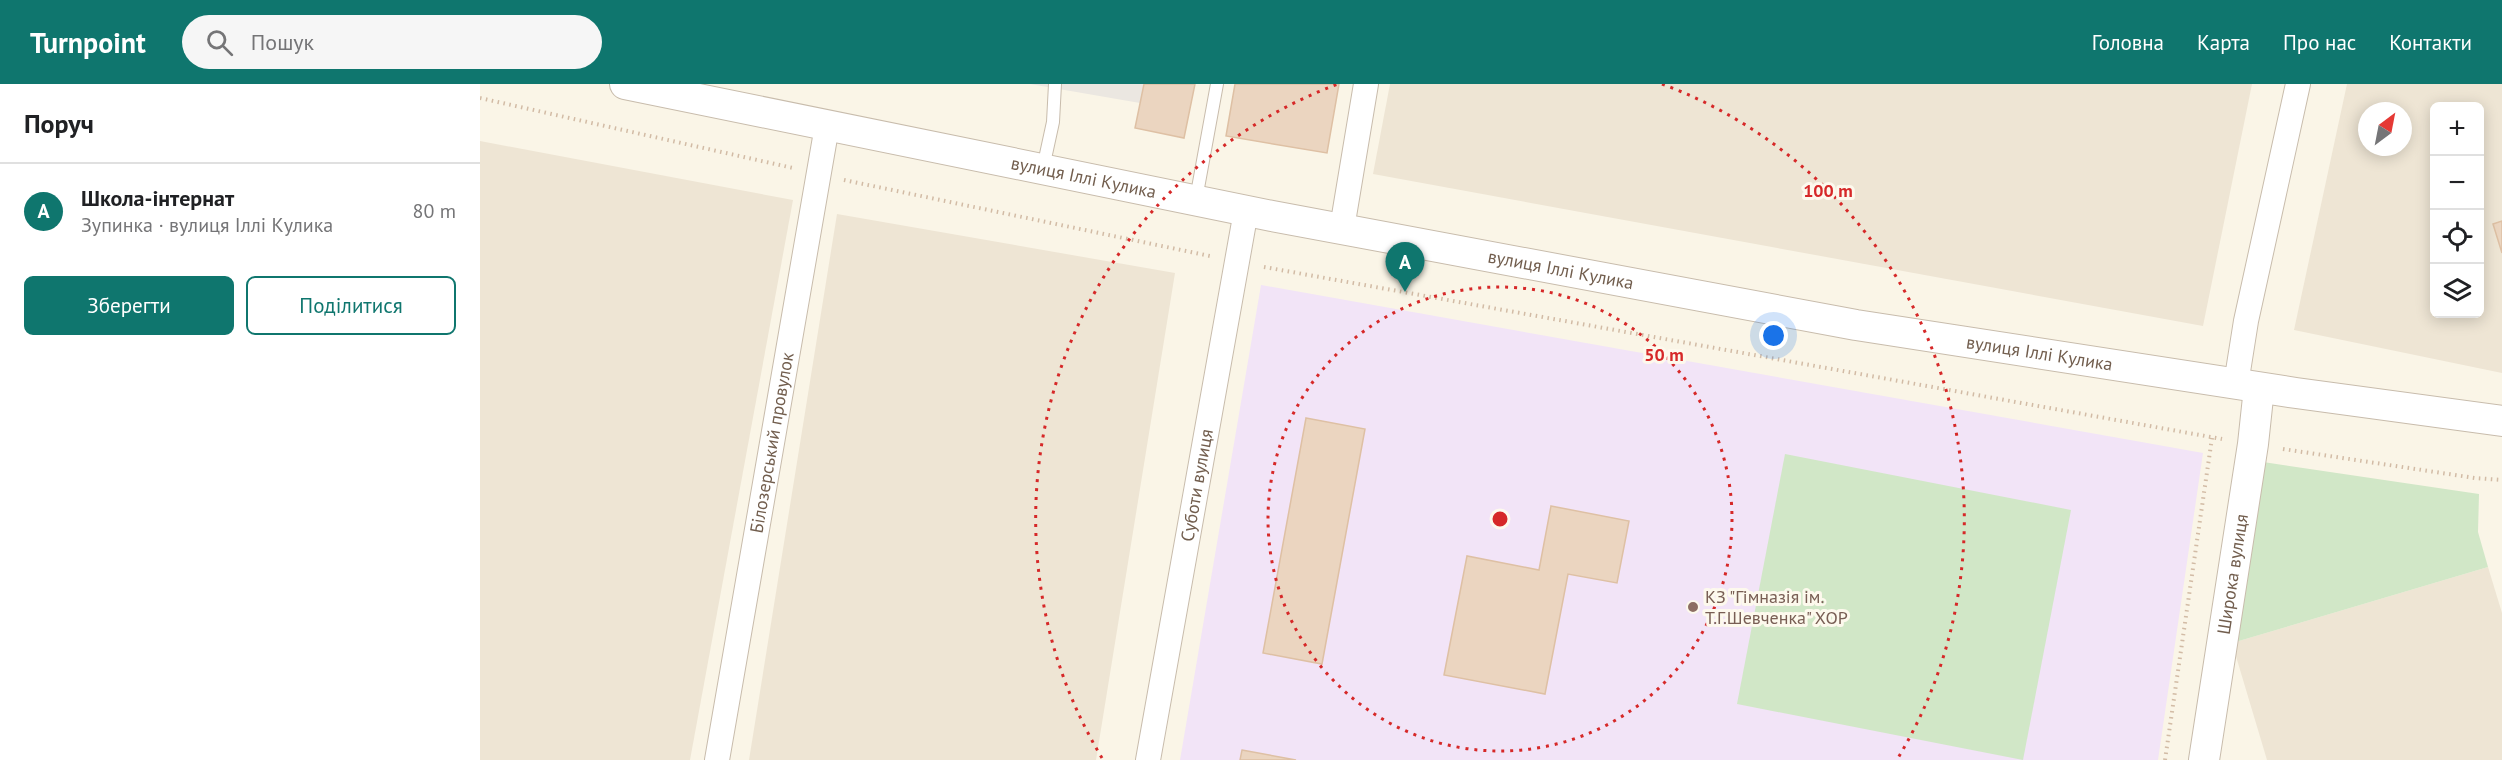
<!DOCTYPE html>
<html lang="uk">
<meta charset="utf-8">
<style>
body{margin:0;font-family:"PT Sans",sans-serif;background:#f6f6f6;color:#202124}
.controls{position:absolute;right:18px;top:18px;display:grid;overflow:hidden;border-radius:9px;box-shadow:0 3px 15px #0003}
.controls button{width:54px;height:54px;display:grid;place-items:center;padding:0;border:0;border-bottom:2px solid #e0e0e0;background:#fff;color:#202124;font:30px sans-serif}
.compass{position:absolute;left:1878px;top:18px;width:54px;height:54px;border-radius:50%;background:#fff;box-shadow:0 3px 15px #0003;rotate:32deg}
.you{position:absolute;left:1294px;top:252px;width:21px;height:21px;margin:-15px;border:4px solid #fff;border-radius:50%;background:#1a73e8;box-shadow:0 0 0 9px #1a73e833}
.badge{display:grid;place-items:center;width:39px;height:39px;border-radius:50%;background:#0f766e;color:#fff;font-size:20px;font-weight:700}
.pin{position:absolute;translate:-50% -50px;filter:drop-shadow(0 2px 3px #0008)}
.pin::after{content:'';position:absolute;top:32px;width:21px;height:18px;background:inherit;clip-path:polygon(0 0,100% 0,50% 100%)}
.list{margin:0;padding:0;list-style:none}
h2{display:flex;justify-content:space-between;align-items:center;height:78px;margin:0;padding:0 24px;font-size:26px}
h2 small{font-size:20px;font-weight:400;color:#757577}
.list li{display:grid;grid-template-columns:39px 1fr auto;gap:18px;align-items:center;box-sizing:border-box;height:96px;padding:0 24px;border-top:2px solid #e0e0e0}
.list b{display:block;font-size:22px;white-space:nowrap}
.list p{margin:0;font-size:20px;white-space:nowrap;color:#757577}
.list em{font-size:20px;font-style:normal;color:#757577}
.actions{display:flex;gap:12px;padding:18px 24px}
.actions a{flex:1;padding:14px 0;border:2px solid #0f766e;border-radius:9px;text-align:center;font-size:21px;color:#0f766e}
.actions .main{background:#0f766e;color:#fff}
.icon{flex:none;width:33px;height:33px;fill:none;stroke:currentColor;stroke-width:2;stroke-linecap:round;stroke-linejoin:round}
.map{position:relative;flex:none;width:2022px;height:676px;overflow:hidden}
header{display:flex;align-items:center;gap:36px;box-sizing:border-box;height:84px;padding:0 30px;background:#0f766e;color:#fff}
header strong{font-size:28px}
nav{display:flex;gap:33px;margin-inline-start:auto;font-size:21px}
.search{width:420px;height:54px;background:#f6f6f6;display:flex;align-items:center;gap:15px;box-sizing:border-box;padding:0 21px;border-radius:33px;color:#757577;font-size:22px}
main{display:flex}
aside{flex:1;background:#fff}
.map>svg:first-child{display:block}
.residential{fill:#eee5d4;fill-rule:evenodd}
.industrial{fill:#ebe7e1}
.education{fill:#f2e4f7}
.green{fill:#d1e7c7}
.building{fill:#ebd5c0;stroke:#dec0a4;stroke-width:1.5}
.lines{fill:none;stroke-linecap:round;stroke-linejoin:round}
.service-casing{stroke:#c8bcac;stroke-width:14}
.minor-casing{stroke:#c8bcac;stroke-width:26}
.tertiary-casing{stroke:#c8bcac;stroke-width:32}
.path{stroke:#d2bba5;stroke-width:4;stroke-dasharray:1.5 4.5;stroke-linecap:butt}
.service{stroke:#fff;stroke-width:12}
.minor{stroke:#fff;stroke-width:24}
.tertiary{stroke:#fff;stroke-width:30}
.ring{fill:none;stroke:#d62828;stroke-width:3;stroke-dasharray:3 6}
.education-dot{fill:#8d6e63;stroke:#fdf9ed;stroke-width:2}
.labels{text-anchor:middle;stroke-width:6;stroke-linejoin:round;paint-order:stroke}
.street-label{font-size:18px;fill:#725e4e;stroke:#fdf9ed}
.education-label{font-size:18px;fill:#785e54;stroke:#fdf9ed;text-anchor:start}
.centre{fill:#d62828;stroke:#fdf9ed;stroke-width:3}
.ring-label{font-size:18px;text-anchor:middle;font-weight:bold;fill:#d62828;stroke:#fdf9ed;stroke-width:6;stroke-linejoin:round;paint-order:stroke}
</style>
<header>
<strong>Turnpoint</strong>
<div class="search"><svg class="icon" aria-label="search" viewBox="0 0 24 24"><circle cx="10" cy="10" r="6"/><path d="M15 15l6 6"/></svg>Пошук</div>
<nav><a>Головна</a><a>Карта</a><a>Про нас</a><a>Контакти</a></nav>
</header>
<main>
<aside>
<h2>Поруч<small></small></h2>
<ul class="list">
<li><span class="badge">A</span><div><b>Школа-інтернат</b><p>Зупинка · вулиця Іллі Кулика</p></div><em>80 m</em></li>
</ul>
<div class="actions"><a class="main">Зберегти</a><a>Поділитися</a></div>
</aside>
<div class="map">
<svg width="2022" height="676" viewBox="0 0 2022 676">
<rect width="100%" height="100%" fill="#faf5e7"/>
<g class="residential">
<polygon points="910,0 1772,0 1723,242 893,90"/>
<path d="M1867 0H2022V289L1814 246ZM1954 22H2000V230H1954ZM1887 27H1923V63H1887Z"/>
<polygon points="0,57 313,116 210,676 0,676"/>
<polygon points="357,130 695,189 616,676 269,676"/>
<polygon points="2008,483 2022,529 2022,676 1787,676 1752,559"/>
</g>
<polygon class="industrial" points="550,0 664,0 660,19"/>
<polygon class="education" points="781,201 1723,369 1678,676 700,676"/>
<g class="green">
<polygon points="1305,370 1591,426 1543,676 1257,620"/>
<polygon points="1783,378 1999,410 1998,448 2008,483 1752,559"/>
</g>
<g class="building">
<polygon points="664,0 715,0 704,54 655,44"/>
<polygon points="755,0 859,0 847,69 746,52"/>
<polygon points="2022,137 2022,169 2013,140"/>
<polygon points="826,334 885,345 842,580 783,569"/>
<polygon points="1071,422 1149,437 1137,499 1088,490 1065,610 964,591 987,472 1059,486"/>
<polygon points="762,666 816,676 760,676"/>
</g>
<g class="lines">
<defs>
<g id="service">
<polyline points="563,84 573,38 575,0"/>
<polyline points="716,115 737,0"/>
</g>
<g id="minor">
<polyline points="862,144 886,0"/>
<polyline points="1756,300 1766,237 1818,0"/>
<path id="s1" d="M237 676 347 42"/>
<path id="s2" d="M668 676 766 127"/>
</g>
<g id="tertiary">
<path id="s3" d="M145 0 792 132 1376 241 1816 309 2022 337"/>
<path id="s4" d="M1724 676 1773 360 1779 304"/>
</g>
</defs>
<use href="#service" class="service-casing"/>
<use href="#minor" class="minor-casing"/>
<use href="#tertiary" class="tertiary-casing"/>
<g class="path">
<polyline points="0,14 313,84"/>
<polyline points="364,96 730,172"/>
<polyline points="784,183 1742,355"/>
<polyline points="1803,365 1995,394 2022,396"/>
<polyline points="1685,676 1732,354"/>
</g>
<use href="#service" class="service"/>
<use href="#minor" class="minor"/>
<use href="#tertiary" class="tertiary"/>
</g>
<g class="ring">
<circle cx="1020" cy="435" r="232"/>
<path d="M622 674A464 464 0 0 1 858 0M1182 0A464 464 0 0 1 1418 674"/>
</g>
<circle class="education-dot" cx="1213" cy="523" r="6"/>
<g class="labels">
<g class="street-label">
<text dy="6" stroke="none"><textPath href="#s3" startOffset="468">вулиця Іллі Кулика</textPath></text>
<text dy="6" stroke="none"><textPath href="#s3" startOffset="954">вулиця Іллі Кулика</textPath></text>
<text dy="6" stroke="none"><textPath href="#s3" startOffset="1440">вулиця Іллі Кулика</textPath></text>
<text dy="6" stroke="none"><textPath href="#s1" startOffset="322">Білозерський провулок</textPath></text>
<text dy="6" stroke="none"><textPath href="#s2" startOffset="279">Суботи вулиця</textPath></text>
<text dy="6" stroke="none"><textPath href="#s4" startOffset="188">Широка вулиця</textPath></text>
</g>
<g class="education-label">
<text x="1225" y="519">КЗ "Гімназія ім.<tspan x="1225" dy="21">Т.Г.Шевченка" ХОР</tspan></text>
</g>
</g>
<circle cx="1020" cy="435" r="9" class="centre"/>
<g class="ring-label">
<text x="1348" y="113">100 m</text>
<text x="1184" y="277">50 m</text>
</g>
</svg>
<div class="controls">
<button>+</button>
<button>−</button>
<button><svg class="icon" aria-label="locate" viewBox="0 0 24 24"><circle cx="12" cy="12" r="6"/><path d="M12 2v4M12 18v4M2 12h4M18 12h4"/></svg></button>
<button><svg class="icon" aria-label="layers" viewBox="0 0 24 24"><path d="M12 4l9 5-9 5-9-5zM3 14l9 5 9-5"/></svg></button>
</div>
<svg class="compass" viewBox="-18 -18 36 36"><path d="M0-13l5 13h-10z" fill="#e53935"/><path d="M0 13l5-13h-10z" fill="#757577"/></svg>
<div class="you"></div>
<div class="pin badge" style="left:925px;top:208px">A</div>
</div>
</main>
